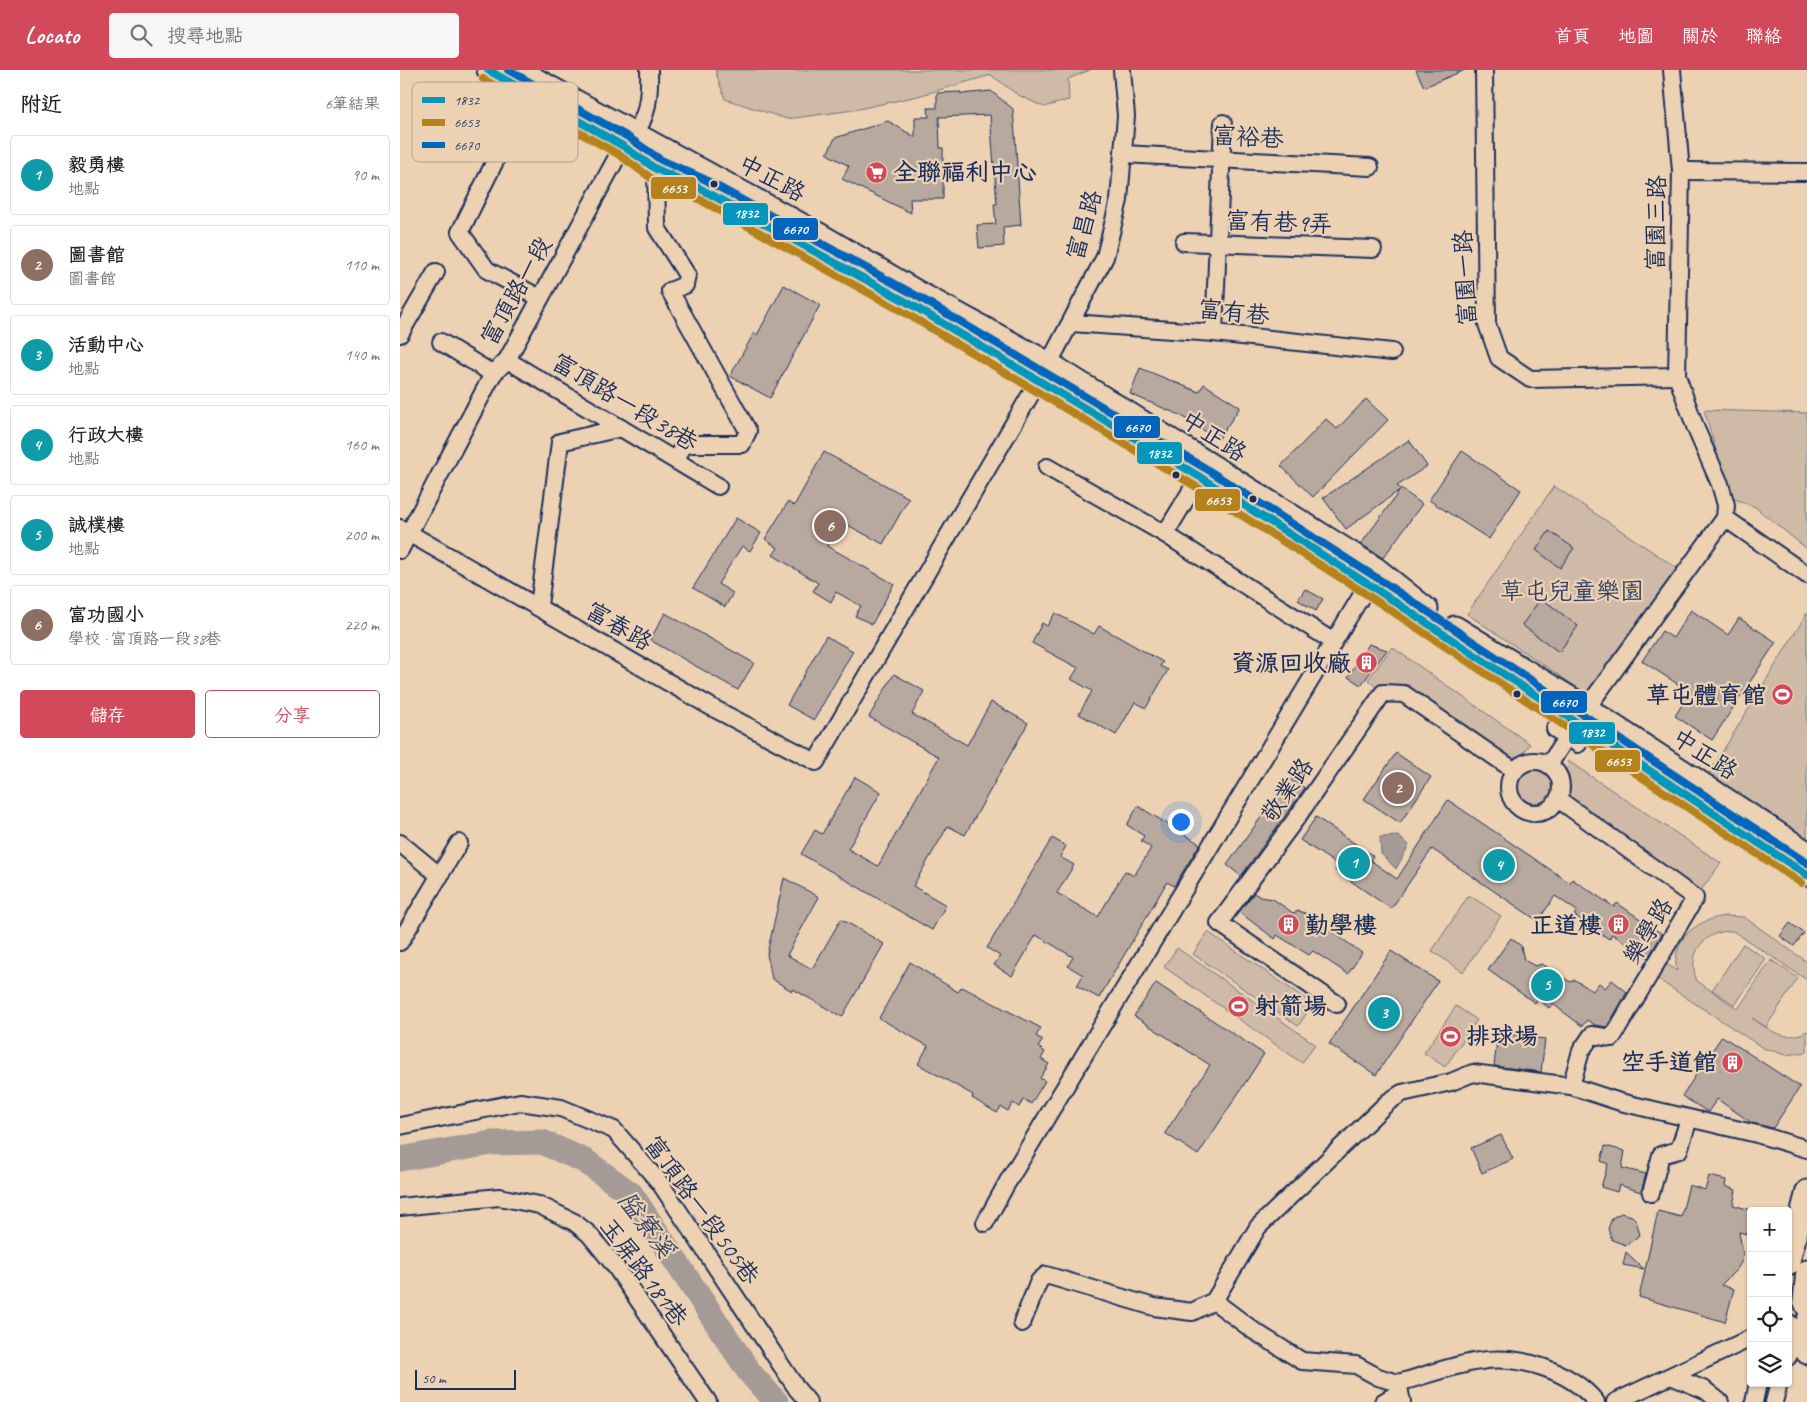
<!DOCTYPE html>
<html lang="zh-TW">
<meta charset="utf-8">
<style>
body{margin:0;font-family:Caveat,"LXGW WenKai TC",sans-serif;background:#f6f6f6;color:#222}
.controls{position:absolute;right:15px;bottom:15px;display:grid;overflow:hidden;border-radius:5px;box-shadow:0 1px 4px #0004}
.controls button{width:45px;height:45px;display:grid;place-items:center;padding:0;border:0;border-bottom:1px solid #e0e0e0;background:#fff;color:#222;font:25px sans-serif}
.scale{position:absolute;left:15px;bottom:12px;width:101px;box-sizing:border-box;padding-left:5px;border:2px solid #1b2f5e;border-top:0;font-size:14px;line-height:18px;white-space:nowrap;color:#1b2f5e;-webkit-text-stroke:4px #ecd2b3;paint-order:stroke}
.you{position:absolute;left:780px;top:751px;width:18px;height:18px;margin:-12px;border:4px solid #fff;border-radius:50%;background:#1a73e8;box-shadow:0 0 0 8px #1a73e833}
.badge{display:grid;place-items:center;width:32px;height:32px;border-radius:50%;background:#d1495b;color:#fff;font-size:16px;font-weight:700}
.pin{position:absolute;translate:-50% -50%;border:2px solid #fff;box-shadow:0 1px 5px #0006}
.list{margin:0;padding:0;list-style:none}
h2{display:flex;justify-content:space-between;align-items:center;height:65px;margin:0;padding:0 20px;font-size:21px}
h2 small{font-size:16px;font-weight:400;color:#767676}
.list li{display:grid;grid-template-columns:32px 1fr auto;gap:15px;align-items:center;box-sizing:border-box;height:80px;margin:0 10px 10px;padding:0 10px;border:1px solid #e0e0e0;border-radius:5px}
.list b{display:block;font-size:19px;white-space:nowrap}
.list p{margin:0;font-size:16px;white-space:nowrap;color:#767676}
.list em{font-size:16px;font-style:normal;color:#767676}
.actions{display:flex;gap:10px;padding:15px 20px}
.actions a{flex:1;padding:11px 0;border:1px solid #d1495b;border-radius:5px;text-align:center;font-size:18px;color:#d1495b}
.actions .main{background:#d1495b;color:#fff}
.icon{flex:none;width:28px;height:28px;fill:none;stroke:currentColor;stroke-width:2;stroke-linecap:round;stroke-linejoin:round}
.map{position:relative;flex:none;width:1407px;height:1332px;overflow:hidden}
header{display:flex;align-items:center;gap:30px;box-sizing:border-box;height:70px;padding:0 25px;background:#d1495b;color:#fff}
header strong{font-size:24px}
nav{display:flex;gap:28px;margin-inline-start:auto;font-size:18px}
.search{width:350px;height:45px;background:#f6f6f6;display:flex;align-items:center;gap:12px;box-sizing:border-box;padding:0 18px;border-radius:5px;color:#767676;font-size:19px}
main{display:flex}
aside{flex:1;background:#fff}
.map>svg:first-child{display:block}
.green{fill:#cebaa7;stroke:#747482}
.water{fill:#a49a96;stroke:#6d6f80}
.lines{fill:none;stroke-linecap:round;stroke-linejoin:round}
.river{stroke:#a49a96;stroke-width:25}
.building{fill:#b8a99e;stroke:#1b2f5e}
.minor-casing{stroke:#1b2f5e;stroke-width:20}
.major-casing{stroke:#1b2f5e;stroke-width:25}
.minor{stroke:#ecd2b3;stroke-width:16}
.major{stroke:#ecd2b3;stroke-width:21}
.bus-1-casing{stroke:#ecd2b3;stroke-width:11}
.bus-2-casing{stroke:#ecd2b3;stroke-width:11}
.bus-3-casing{stroke:#ecd2b3;stroke-width:11}
.bus-1{stroke:#0497bd;stroke-width:8}
.bus-2{stroke:#b5821c;stroke-width:8}
.bus-3{stroke:#0065bd;stroke-width:8}
.bus-dot{fill:#1b2f5e;stroke:#ecd2b3;stroke-width:2}
.labels{text-anchor:middle;stroke-width:4.5;stroke-linejoin:round;paint-order:stroke}
.street-label{font-size:24px;fill:#1b2f5e;stroke:#ecd2b3}
.poi-label{font-size:24px;font-weight:bold;fill:#1b2f5e;stroke:#ecd2b3;text-anchor:start}
.park-label{font-size:24px;fill:#364469;stroke:#ecd2b3}
.water-label{font-size:25px;font-style:italic;fill:#364469;stroke:#ecd2b3}
.key{fill:#ecd2b3;stroke:#ada19a;stroke-width:1}
.key-label{font-size:14px;fill:#1b2f5e}
.line-badge{stroke:#ecd2b3;stroke-width:2}
.badge-label{font-size:14px;text-anchor:middle;font-weight:bold;fill:#fff}
</style>
<header>
<strong>Locato</strong>
<div class="search"><svg class="icon" aria-label="search" viewBox="0 0 24 24"><circle cx="10" cy="10" r="6"/><path d="M15 15l6 6"/></svg>搜尋地點</div>
<nav><a>首頁</a><a>地圖</a><a>關於</a><a>聯絡</a></nav>
</header>
<main>
<aside>
<h2>附近<small>6筆結果</small></h2>
<ul class="list">
<li><span class="badge" style="background:#0f9aa8">1</span><div><b>毅勇樓</b><p>地點</p></div><em>90 m</em></li>
<li><span class="badge" style="background:#8d6e63">2</span><div><b>圖書館</b><p>圖書館</p></div><em>110 m</em></li>
<li><span class="badge" style="background:#0f9aa8">3</span><div><b>活動中心</b><p>地點</p></div><em>140 m</em></li>
<li><span class="badge" style="background:#0f9aa8">4</span><div><b>行政大樓</b><p>地點</p></div><em>160 m</em></li>
<li><span class="badge" style="background:#0f9aa8">5</span><div><b>誠樸樓</b><p>地點</p></div><em>200 m</em></li>
<li><span class="badge" style="background:#8d6e63">6</span><div><b>富功國小</b><p>學校 · 富頂路一段38巷</p></div><em>220 m</em></li>
</ul>
<div class="actions"><a class="main">儲存</a><a>分享</a></div>
</aside>
<div class="map">
<svg width="1407" height="1332" viewBox="0 0 1407 1332">
<rect width="100%" height="100%" fill="#ecd2b3"/>
<filter id="ink" filterUnits="userSpaceOnUse"><feTurbulence type="fractalNoise" baseFrequency=".02" numOctaves="2"/><feDisplacementMap in="SourceGraphic" scale="10" xChannelSelector="R" yChannelSelector="G"/><feConvolveMatrix kernelMatrix="1 2 1 2 8 2 1 2 1" color-interpolation-filters="sRGB"/></filter>
<g filter="url(#ink)">
<g class="green">
<polygon points="315,0 690,0 668,9 669,30 644,37 618,25 591,5 518,26 454,40 387,49 325,29"/>
<polygon points="1304,340 1407,343 1407,479 1355,437 1330,427"/>
<polygon points="1154,416 1277,498 1190,626 1067,544"/>
<polygon points="1407,543 1407,771 1307,707"/>
<polygon points="992,577 1130,674 1115,695 1008,620 976,617 968,610"/>
<polygon points="1168,691 1321,793 1299,823 1163,726"/>
<circle cx="1134" cy="718" r="18"/>
<polygon points="1069,825 1101,846 1063,902 1032,881"/>
<path d="M1325 846 1344 847 1407 892V910L1333 861C1304 860 1286 884 1297 911L1338 939 1371 890 1398 908 1366 957 1352 948C1371 961 1385 973 1407 961V982L1386 985 1363 978 1253 906 1262 891 1277 901C1270 869 1297 850 1325 846Z"/>
<polygon points="808,862 913,934 898,956 793,884"/>
<polygon points="1343,874 1366,889 1335,935 1312,920"/>
<polygon points="777,878 915,974 902,993 764,897"/>
<polygon points="1056,936 1077,950 1045,997 1024,983"/>
</g>
<polygon class="water" points="998,766 1009,775 996,799 981,784 980,767"/>
<g class="lines">
<polyline class="river" points="0,1089 91,1073 142,1072 185,1091 231,1124 350,1303 376,1332"/>
</g>
<g class="building">
<polygon points="1016,0 1065,0 1024,17"/>
<polygon points="591,21 613,39 615,64 621,155 603,157 604,176 579,178 577,155 596,154 594,134 597,134 590,45 539,47 540,78 543,78 543,129 510,129 511,143 442,109 449,96 427,84 435,68 488,51 515,67 515,47 529,47 528,38 537,38 537,23 561,22 561,24"/>
<polygon points="384,215 420,235 370,328 330,306 354,263 357,265"/>
<polygon points="740,298 799,322 804,314 840,337 818,370 782,346 730,324"/>
<polygon points="966,329 988,350 913,427 881,396 926,349 937,359"/>
<polygon points="1009,370 1027,396 997,416 1022,434 983,488 961,474 1001,419 946,459 923,428"/>
<polygon points="1062,381 1121,420 1089,469 1029,430"/>
<polygon points="424,382 509,428 483,474 442,452 427,476 494,514 472,554 455,546 461,536 436,522 431,532 413,521 418,513 373,485 378,478 365,469 388,432 394,436"/>
<polygon points="336,448 361,463 350,481 342,476 318,514 333,523 325,537 293,518"/>
<polygon points="1149,461 1174,478 1160,498 1136,480"/>
<polygon points="905,519 923,529 916,541 898,530"/>
<polygon points="1141,528 1178,556 1159,582 1122,555"/>
<polygon points="1291,540 1328,565 1339,548 1376,572 1312,670 1275,646 1290,622 1242,591 1262,561 1273,568"/>
<polygon points="265,543 354,593 338,620 250,570"/>
<polygon points="655,543 694,564 699,556 763,592 760,596 768,600 746,638 735,632 716,665 679,644 692,621 671,609 678,598 632,573 642,553 647,556"/>
<polygon points="426,566 453,581 414,650 387,635"/>
<polygon points="969,574 987,580 961,615 948,607"/>
<polygon points="494,604 524,621 512,644 567,675 591,632 628,653 565,765 548,756 513,816 546,835 532,860 401,784 415,760 422,764 455,707 481,722 448,779 478,796 539,687 469,647"/>
<polygon points="996,683 1031,707 1000,753 964,729"/>
<polygon points="889,708 905,718 841,806 827,795"/>
<polygon points="1048,730 1170,813 1172,809 1214,837 1217,833 1262,864 1248,888 1212,864 1209,869 1174,845 1177,841 1155,826 1138,851 1032,779 991,839 935,800 938,795 900,770 916,747 973,786 970,790 997,809"/>
<polygon points="738,736 800,774 774,816 767,812 699,928 677,916 683,905 668,896 673,887 636,865 612,906 594,895 600,886 587,878 652,768 666,776 660,787 674,795 657,823 698,847 725,801 734,806 751,778 741,771 744,766 727,755"/>
<polygon points="384,808 419,827 387,885 412,899 441,849 484,874 442,947 393,919 392,921 372,909 367,884"/>
<polygon points="854,823 860,827 873,829 893,843 899,841 907,844 962,883 948,904 913,881 909,885 877,865 875,869 839,842"/>
<polygon points="1390,853 1404,863 1394,876 1380,866"/>
<polygon points="1111,868 1121,876 1124,890 1135,896 1142,894 1170,912 1175,910 1193,921 1199,913 1205,918 1212,910 1227,922 1207,957 1195,955 1187,950 1182,956 1153,934 1149,938 1138,929 1135,933 1088,900"/>
<polygon points="991,881 1038,911 976,1005 929,974"/>
<polygon points="510,892 558,922 562,917 641,958 636,966 643,970 638,977 645,982 641,989 649,994 640,1008 645,1011 631,1034 624,1029 619,1037 613,1033 608,1041 601,1037 597,1043 572,1028 573,1025 518,994 528,976 479,948"/>
<polygon points="756,913 864,984 798,1085 765,1063 810,995 734,946"/>
<polygon points="1098,963 1145,969 1141,1002 1094,996"/>
<polygon points="1322,966 1400,1017 1373,1058 1352,1053 1317,1029 1308,1042 1282,1026"/>
<polygon points="1101,1065 1113,1089 1082,1103 1071,1078"/>
<polygon points="1205,1076 1225,1081 1222,1098 1246,1104 1241,1122 1219,1115 1217,1122 1201,1117 1208,1094 1201,1091"/>
<polygon points="1309,1106 1326,1110 1325,1116 1336,1120 1333,1135 1351,1140 1351,1165 1339,1162 1343,1184 1342,1191 1337,1199 1321,1215 1334,1219 1325,1252 1239,1227 1258,1141 1281,1147 1289,1115 1305,1120"/>
<polygon points="1221,1143 1232,1146 1236,1150 1240,1165 1226,1175 1212,1170 1208,1159 1212,1148"/>
<polygon points="1226,1182 1244,1199 1223,1195"/>
</g>
<g class="lines">
<defs>
<g id="minor">
<polyline points="1084,0 1087,254 1099,288 1130,309 1277,306"/>
<polyline points="1272,0 1281,101 1277,306 1296,359 1320,414 1326,435 1325,448 1407,505"/>
<polyline points="723,84 970,97"/>
<polyline points="256,99 257,158 287,205 285,215 270,221 348,361 342,374 285,374 275,390"/>
<polyline points="1281,101 1407,102"/>
<polyline points="784,172 973,179"/>
<polyline points="140,228 87,200 60,162 106,69 184,54"/>
<polyline points="672,253 814,263 992,282"/>
<polyline points="814,263 823,53"/>
<polyline points="0,264 36,202"/>
<polyline points="41,272 93,304"/>
<polyline points="107,290 318,416"/>
<polyline points="647,397 765,464 932,571"/>
<polyline points="0,458 313,638 416,692 649,293 705,187 719,130 726,46 722,0"/>
<polyline points="765,464 806,396"/>
<path d="M0 480 93 304 107 290 223 76C247 56 250 30 249 0"/>
<polyline points="139,536 160,372 221,358"/>
<polyline points="1164,645 1155,659 1178,674 1187,661"/>
<polyline points="1181,646 1325,448"/>
<circle cx="1135" cy="717" r="26"/>
<polyline points="1149,695 1166,668"/>
<polyline points="1158,729 1295,828 1212,968 1192,965 1181,981 1171,1016"/>
<polyline points="0,773 40,806"/>
<polyline points="0,872 59,773"/>
<polyline points="937,934 819,853 898,746 983,623 1004,624 1115,701"/>
<polyline points="0,1056 120,1032 161,1038 214,1060 260,1113 397,1319 408,1332"/>
<polyline points="1251,1123 1261,1085 1279,1080 1289,1049"/>
<polyline points="0,1137 99,1127 139,1135 174,1152 189,1164 215,1196 308,1332"/>
<polyline points="585,1153 607,1113 974,505"/>
<polyline points="814,1231 854,1261 902,1291 956,1295 978,1307 998,1313 1002,1332"/>
<polyline points="622,1253 639,1211 646,1205 754,1237 792,1242 814,1231 858,1157 988,1032 1002,1023 1051,1012 1073,1003 1171,1016 1220,1032 1357,1064 1407,1079"/>
<polyline points="1388,1287 1407,1246"/>
<polyline points="1271,1306 1305,1320 1320,1332"/>
<path d="M998 1313C1024 1306 1052 1295 1080 1291 1119 1285 1170 1300 1196 1332"/>
<polyline points="983,1332 998,1323"/>
<polyline points="1215,1332 1351,1268"/>
<polyline points="1354,1332 1358,1313"/>
<polyline points="1374,1332 1379,1313"/>
</g>
<g id="major">
<polyline points="88,0 223,76 256,99 299,118 512,235 800,407 968,514 1407,805"/>
<polyline points="119,0 421,165 518,222 649,293 977,499 1027,539"/>
<polyline points="1055,557 1187,638 1407,782"/>
<polyline points="1388,1195 1407,1121"/>
<polyline points="1407,1201 1404,1230 1407,1237"/>
<polyline points="1388,1255 1407,1283"/>
</g>
</defs>
<use href="#minor" class="minor-casing"/>
<use href="#major" class="major-casing"/>
<use href="#minor" class="minor"/>
<use href="#major" class="major"/>
<defs>
<polyline id="bus-1" points="88,0 223,76 256,99 299,118 512,235 800,407 968,514 1407,805"/>
<polyline id="bus-2" points="83,9 218,84 251,108 295,127 507,244 795,416 963,522 1401,813"/>
<polyline id="bus-3" points="108,0 228,67 261,90 304,109 517,226 805,398 974,506 1407,793"/>
</defs>
<use href="#bus-1" class="bus-1-casing"/>
<use href="#bus-2" class="bus-2-casing"/>
<use href="#bus-3" class="bus-3-casing"/>
<use href="#bus-1" class="bus-1"/>
<use href="#bus-2" class="bus-2"/>
<use href="#bus-3" class="bus-3"/>
</g>
</g>
<defs>
<symbol id="supermarket-disc" viewBox="-11 -11 22 22"><circle r="9.5" fill="#d1495b" stroke="#ecd2b3"/><path d="M-6-5.5h2.5l.6 2H6L4.5 2H-2.5L-4.4-4H-6ZM-1.5 3.2a1.3 1.3 0 1 0 .1 0ZM3 3.2a1.3 1.3 0 1 0 .1 0Z" fill="#fff"/></symbol>
<symbol id="building-disc" viewBox="-11 -11 22 22"><circle r="9.5" fill="#d1495b" stroke="#ecd2b3"/><path d="M-4-6H4V6H1V3H-1V6H-4ZM-2.5-4.3h1.7v1.8h-1.7ZM.8-4.3h1.7v1.8H.8ZM-2.5-1h1.7V.8h-1.7ZM.8-1h1.7V.8H.8Z" fill="#fff"/></symbol>
<symbol id="stadium-disc" viewBox="-11 -11 22 22"><circle r="9.5" fill="#d1495b" stroke="#ecd2b3"/><path d="M0-5a6.5 5 0 1 0 0 10a6.5 5 0 1 0 0-10ZM-3.5-1.8h7v3.6h-7Z" fill="#fff"/></symbol>
</defs>
<g fill-rule="evenodd">
<use href="#supermarket-disc" x="464" y="90" width="25" height="25"/>
<use href="#building-disc" x="954" y="580" width="25" height="25"/>
<use href="#stadium-disc" x="1370" y="612" width="25" height="25"/>
<use href="#building-disc" x="876" y="842" width="25" height="25"/>
<use href="#building-disc" x="1206" y="842" width="25" height="25"/>
<use href="#stadium-disc" x="826" y="924" width="25" height="25"/>
<use href="#stadium-disc" x="1038" y="954" width="25" height="25"/>
<use href="#building-disc" x="1320" y="980" width="25" height="25"/>
</g>
<g class="bus-dot">
<circle cx="314" cy="114" r="4.5"/>
<circle cx="776" cy="405" r="4.5"/>
<circle cx="853" cy="429" r="4.5"/>
<circle cx="1117" cy="624" r="4.5"/>
</g>
<g class="labels">
<g class="street-label">
<text transform="translate(848 67) rotate(3)" y="8">富裕巷</text>
<text transform="translate(372 108) rotate(28)" y="8">中正路</text>
<text transform="translate(879 152) rotate(2)" y="8">富有巷9弄</text>
<text transform="translate(1256 153) rotate(-89)" y="8">富園三路</text>
<text transform="translate(684 155) rotate(-74)" y="8">富昌路</text>
<text transform="translate(1065 208) rotate(-93)" y="8">富園一路</text>
<text transform="translate(116 221) rotate(-61)" y="8">富頂路一段</text>
<text transform="translate(834 242) rotate(6)" y="8">富有巷</text>
<text transform="translate(225 332) rotate(31)" y="8">富頂路一段38巷</text>
<text transform="translate(814 366) rotate(33)" y="8">中正路</text>
<text transform="translate(219 556) rotate(30)" y="8">富春路</text>
<text transform="translate(1305 684) rotate(33)" y="8">中正路</text>
<text transform="translate(887 720) rotate(-55)" y="8">敬業路</text>
<text transform="translate(1248 861) rotate(-59)" y="8">樂學路</text>
<text transform="translate(302 1140) rotate(54)" y="8">富頂路一段505巷</text>
<text transform="translate(244 1202) rotate(53)" y="8">玉屏路181巷</text>
</g>
<g class="poi-label">
<text x="493" y="110">全聯福利中心</text>
<text x="951" y="601" text-anchor="end">資源回收廠</text>
<text x="1366" y="633" text-anchor="end">草屯體育館</text>
<text x="905" y="863">勤學樓</text>
<text x="1202" y="863" text-anchor="end">正道樓</text>
<text x="855" y="944">射箭場</text>
<text x="1066" y="974">排球場</text>
<text x="1317" y="1000" text-anchor="end">空手道館</text>
</g>
<g class="park-label">
<text x="1172" y="529">草屯兒童樂園</text>
</g>
<g class="water-label">
<text transform="translate(247 1154) rotate(53)" y="9">隘寮溪</text>
</g>
</g>
<rect x="12" y="12" width="166" height="80" rx="8" class="key"/>
<rect x="22" y="27" width="23" height="6" fill="#0497bd"/>
<rect x="22" y="49" width="23" height="7" fill="#b5821c"/>
<rect x="22" y="72" width="23" height="6" fill="#0065bd"/>
<g class="key-label">
<text x="54" y="35">1832</text>
<text x="54" y="57">6653</text>
<text x="54" y="80">6670</text>
</g>
<g class="line-badge">
<rect x="250" y="106" width="47" height="24" rx="5" fill="#b5821c"/>
<rect x="322" y="132" width="47" height="24" rx="5" fill="#0497bd"/>
<rect x="372" y="147" width="47" height="24" rx="5" fill="#0065bd"/>
<rect x="713" y="345" width="48" height="24" rx="5" fill="#0065bd"/>
<rect x="736" y="371" width="47" height="24" rx="5" fill="#0497bd"/>
<rect x="794" y="418" width="47" height="24" rx="5" fill="#b5821c"/>
<rect x="1140" y="620" width="48" height="24" rx="5" fill="#0065bd"/>
<rect x="1168" y="651" width="48" height="24" rx="5" fill="#0497bd"/>
<rect x="1194" y="679" width="47" height="24" rx="5" fill="#b5821c"/>
</g>
<g class="badge-label">
<text x="274" y="123">6653</text>
<text x="346" y="148">1832</text>
<text x="395" y="164">6670</text>
<text x="737" y="362">6670</text>
<text x="759" y="388">1832</text>
<text x="818" y="435">6653</text>
<text x="1164" y="637">6670</text>
<text x="1192" y="667">1832</text>
<text x="1218" y="696">6653</text>
</g>
</svg>
<div class="controls">
<button>+</button>
<button>−</button>
<button><svg class="icon" aria-label="locate" viewBox="0 0 24 24"><circle cx="12" cy="12" r="6"/><path d="M12 2v4M12 18v4M2 12h4M18 12h4"/></svg></button>
<button><svg class="icon" aria-label="layers" viewBox="0 0 24 24"><path d="M12 4l9 5-9 5-9-5zM3 14l9 5 9-5"/></svg></button>
</div>
<div class="scale">50 m</div>
<div class="you"></div>
<div class="pin badge" style="left:954px;top:793px;background:#0f9aa8">1</div>
<div class="pin badge" style="left:998px;top:718px;background:#8d6e63">2</div>
<div class="pin badge" style="left:984px;top:943px;background:#0f9aa8">3</div>
<div class="pin badge" style="left:1099px;top:795px;background:#0f9aa8">4</div>
<div class="pin badge" style="left:1147px;top:915px;background:#0f9aa8">5</div>
<div class="pin badge" style="left:430px;top:456px;background:#8d6e63">6</div>
</div>
</main>
